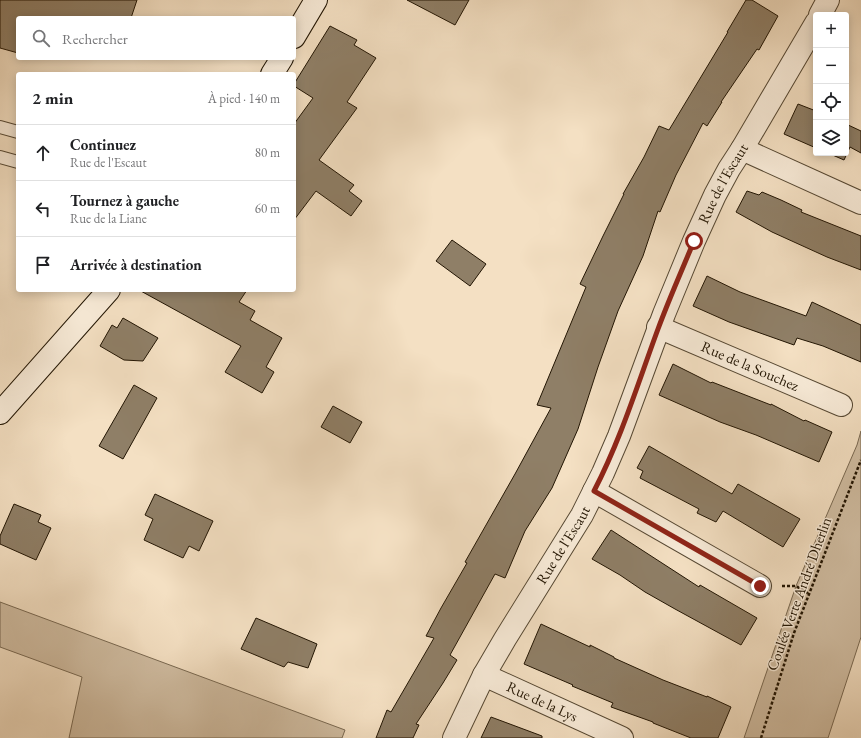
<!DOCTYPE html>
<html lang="fr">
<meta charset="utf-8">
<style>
body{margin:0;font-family:"EB Garamond",serif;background:#f6f6f6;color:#202124}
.controls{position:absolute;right:12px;top:12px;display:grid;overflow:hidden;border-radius:4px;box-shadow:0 2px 10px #0003}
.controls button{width:36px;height:36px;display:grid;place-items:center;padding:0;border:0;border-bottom:1px solid #e0e0e0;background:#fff;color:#202124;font:20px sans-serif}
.stop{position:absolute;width:12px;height:12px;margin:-9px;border:3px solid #8f2418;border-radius:50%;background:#fff}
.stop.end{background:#8f2418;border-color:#fff;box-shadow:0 1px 4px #0008}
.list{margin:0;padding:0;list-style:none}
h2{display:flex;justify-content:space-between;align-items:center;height:52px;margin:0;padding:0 16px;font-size:17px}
h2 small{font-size:13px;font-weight:400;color:#757577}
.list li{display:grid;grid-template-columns:26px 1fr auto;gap:12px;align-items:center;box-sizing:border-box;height:56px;padding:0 16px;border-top:1px solid #e0e0e0}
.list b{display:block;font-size:15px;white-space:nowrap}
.list p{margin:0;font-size:13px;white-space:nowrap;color:#757577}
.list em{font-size:13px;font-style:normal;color:#757577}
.icon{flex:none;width:22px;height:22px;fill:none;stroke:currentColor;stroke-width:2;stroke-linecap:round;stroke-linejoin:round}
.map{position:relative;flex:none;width:861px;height:738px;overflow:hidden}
.search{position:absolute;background:#fff;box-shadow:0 2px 10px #0003;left:16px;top:16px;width:280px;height:44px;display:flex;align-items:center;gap:10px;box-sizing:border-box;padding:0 14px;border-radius:4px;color:#757577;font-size:15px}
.panel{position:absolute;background:#fff;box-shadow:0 2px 10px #0003;left:16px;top:72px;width:280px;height:220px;border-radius:4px}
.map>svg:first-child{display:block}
.green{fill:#d0bda2;stroke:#796952}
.building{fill:#8f7f67;stroke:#221503}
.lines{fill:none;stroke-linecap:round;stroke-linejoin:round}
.service-casing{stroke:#564833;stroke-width:14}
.minor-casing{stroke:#564833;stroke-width:24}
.secondary-casing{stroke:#221503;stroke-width:24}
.path{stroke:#221503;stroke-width:2.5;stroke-dasharray:3 2;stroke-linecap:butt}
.service{stroke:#f8ebd8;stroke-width:12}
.minor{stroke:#f8ebd8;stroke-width:22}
.secondary{stroke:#f8ebd8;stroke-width:22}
.route{stroke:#8f2418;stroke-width:5}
.labels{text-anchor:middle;stroke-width:3;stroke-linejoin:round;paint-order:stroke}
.street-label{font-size:15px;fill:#221503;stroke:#f8ebd8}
</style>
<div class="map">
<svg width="861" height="738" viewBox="0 0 861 738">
<rect width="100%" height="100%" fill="#f4e0c3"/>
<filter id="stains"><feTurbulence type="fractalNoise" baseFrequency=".005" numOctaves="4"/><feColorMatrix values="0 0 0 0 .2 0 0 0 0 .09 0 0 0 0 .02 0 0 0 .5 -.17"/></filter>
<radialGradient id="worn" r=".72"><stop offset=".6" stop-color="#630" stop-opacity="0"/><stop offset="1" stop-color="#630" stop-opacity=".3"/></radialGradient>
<g class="green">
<polygon points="861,431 861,637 828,738 744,738 796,586 857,445"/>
<polygon points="0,602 345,730 342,738 69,738 82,677 0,647"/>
</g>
<g class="building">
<polygon points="0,0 137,0 131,18 18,18 18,53 0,48"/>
<polygon points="407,0 469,0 455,25"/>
<polygon points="746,0 752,0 778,16 759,50 757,49 721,102 722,102 707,126 703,123 676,175 660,212 658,211 643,256 618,311 598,367 578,429 552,488 525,531 505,578 495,574 450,655 457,660 443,683 416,724 419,725 413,738 376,738 387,710 391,712 434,638 426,636 441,608 467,563 465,562 515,474 551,408 537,405 586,287 580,284 603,236 624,194 623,194 644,157 659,126 669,130 728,32 727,32"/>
<polygon points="330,26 357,40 354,45 376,58 347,102 357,108 319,160 354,185 349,191 362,201 351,216 316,191 294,220 294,124 313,98 294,86 294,84"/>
<polygon points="798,104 816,111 816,148 784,134"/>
<polygon points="846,124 861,131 861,153 850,147 844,160 828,153 846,153"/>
<polygon points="747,191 759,195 762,192 781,200 802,210 801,212 861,236 861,270 827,257 772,232 736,212"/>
<polygon points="452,240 486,264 470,286 436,261"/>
<polygon points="707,276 740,292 806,316 812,302 861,325 861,362 823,346 797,338 794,345 729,322 693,306"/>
<polygon points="139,290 247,290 239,302 255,311 250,320 282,338 266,367 274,372 262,393 225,372 241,346"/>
<polygon points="123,318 158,338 143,361 124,360 100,346 112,325 117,328"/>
<polygon points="673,364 711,383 712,382 771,405 771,404 804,421 805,420 832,432 819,462 756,435 720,422 659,395"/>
<polygon points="134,385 157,398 123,459 99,446"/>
<polygon points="333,406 362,422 350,443 321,427"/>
<polygon points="649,446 732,494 738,484 800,519 783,547 723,511 716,522 697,513 699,509 640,478 643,471 637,468"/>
<polygon points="155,494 213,521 199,551 189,546 183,558 144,540 153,519 145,515"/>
<polygon points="14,504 41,515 38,522 51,528 36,560 0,544 0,536"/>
<polygon points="611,530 699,587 700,585 757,618 741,645 675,609 645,592 620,575 592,559"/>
<polygon points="256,618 317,644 308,668 288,662 284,667 241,649"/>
<polygon points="541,624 590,647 590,645 614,657 614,658 663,680 707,697 707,696 731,707 718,738 691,738 653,723 653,722 611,707 613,703 572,686 573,685 524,664"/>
<polygon points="491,717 542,736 542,738 481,738"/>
</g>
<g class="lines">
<defs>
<g id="service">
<polyline points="0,127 18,132"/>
<polyline points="0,157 18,162"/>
</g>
<g id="minor">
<polyline points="820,15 828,0"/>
<polyline points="742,149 861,203"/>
<path id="s1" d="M658 327 841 405"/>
<polyline points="594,491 760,586"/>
<path id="s2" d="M484 675 622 738"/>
<path id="s3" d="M454 738 484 675 505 639 582 515 603 473 619 436 664 314 694 241 715 195 729 169 742 149 816 23"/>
</g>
<g id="secondary">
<polyline points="294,37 316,0"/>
<polyline points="272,74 282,58"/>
<polyline points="0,413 109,290"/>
</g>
</defs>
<use href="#service" class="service-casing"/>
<use href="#minor" class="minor-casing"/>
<use href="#secondary" class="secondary-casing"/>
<g class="path">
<polyline points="782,586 796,586 809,594"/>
<polyline points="761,738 794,633 861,460"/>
</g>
<use href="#service" class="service"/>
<use href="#minor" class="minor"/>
<use href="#secondary" class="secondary"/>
</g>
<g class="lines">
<path class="route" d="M694 241C682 270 669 299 658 329 638 383 621 439 594 491L760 586"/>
</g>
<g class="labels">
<g class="street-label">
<text dy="5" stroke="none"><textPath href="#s3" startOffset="618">Rue de l'Escaut</textPath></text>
<text dy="5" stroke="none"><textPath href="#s1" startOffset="100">Rue de la Souchez</textPath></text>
<text dy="5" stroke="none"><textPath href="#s3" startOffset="222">Rue de l'Escaut</textPath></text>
<text transform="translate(799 594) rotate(-70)" y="5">Coulée Verte André Dherlin</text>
<text dy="5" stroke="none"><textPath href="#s2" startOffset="64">Rue de la Lys</textPath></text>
</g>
</g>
<rect width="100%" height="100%" filter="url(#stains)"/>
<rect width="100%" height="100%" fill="url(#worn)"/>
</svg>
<div class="controls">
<button>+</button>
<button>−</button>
<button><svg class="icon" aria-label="locate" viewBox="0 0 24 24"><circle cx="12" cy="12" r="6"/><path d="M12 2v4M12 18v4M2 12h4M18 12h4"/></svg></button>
<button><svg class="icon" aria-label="layers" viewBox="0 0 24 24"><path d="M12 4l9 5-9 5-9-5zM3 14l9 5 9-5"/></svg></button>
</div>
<div class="stop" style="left:694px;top:241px"></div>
<div class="stop end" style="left:760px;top:586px"></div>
<div class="search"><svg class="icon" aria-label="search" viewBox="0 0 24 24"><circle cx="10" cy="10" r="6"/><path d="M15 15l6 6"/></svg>Rechercher</div>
<section class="panel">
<h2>2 min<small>À pied · 140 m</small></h2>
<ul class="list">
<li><svg class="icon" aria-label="ahead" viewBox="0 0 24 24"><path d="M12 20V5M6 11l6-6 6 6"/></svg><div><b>Continuez</b><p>Rue de l'Escaut</p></div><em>80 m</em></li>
<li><svg class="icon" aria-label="left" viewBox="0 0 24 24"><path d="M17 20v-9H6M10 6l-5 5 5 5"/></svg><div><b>Tournez à gauche</b><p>Rue de la Liane</p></div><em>60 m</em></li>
<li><svg class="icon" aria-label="arrive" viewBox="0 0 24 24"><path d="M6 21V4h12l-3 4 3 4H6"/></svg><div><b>Arrivée à destination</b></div></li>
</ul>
</section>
</div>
